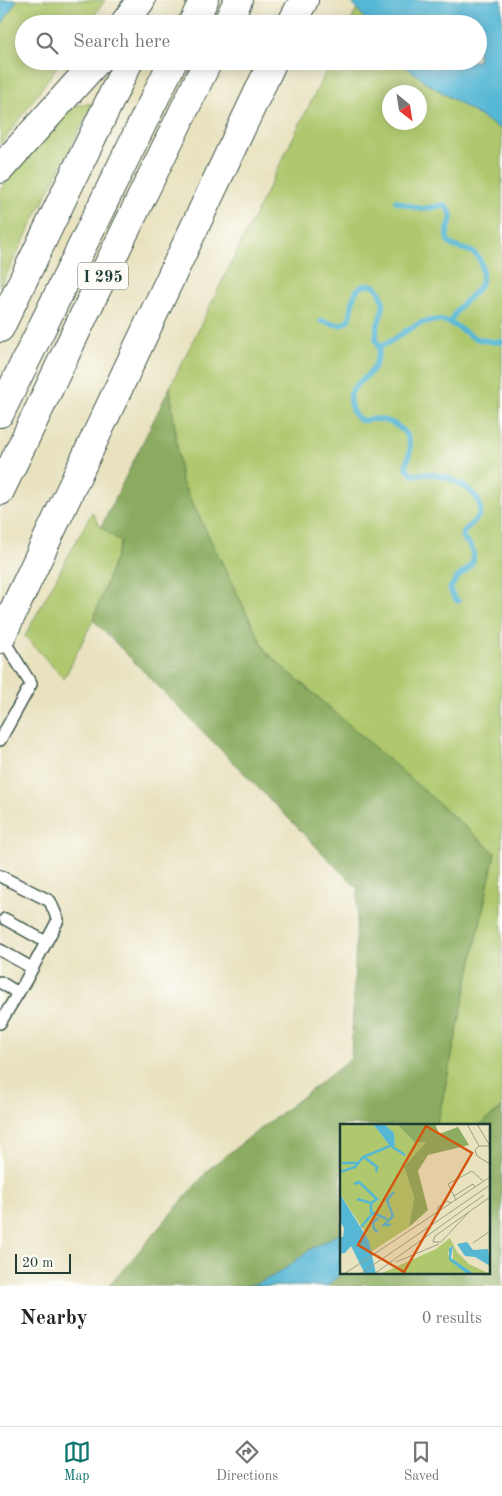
<!DOCTYPE html>
<style>
body{margin:0;font-family:"Old Standard TT",serif;background:#f2f2f2;color:#222}
.compass{position:absolute;left:382px;top:85px;width:45px;height:45px;border-radius:50%;background:#fff;box-shadow:0 2px 12px #0003;rotate:150deg}
.scale{position:absolute;left:15px;bottom:12px;width:56px;box-sizing:border-box;padding-left:5px;border:2px solid #1f3d34;border-top:0;font-size:14px;line-height:18px;white-space:nowrap;color:#1f3d34;-webkit-text-stroke:4px #fdfcf7;paint-order:stroke}
.list{margin:0;padding:0;list-style:none}
h2{display:flex;justify-content:space-between;align-items:center;height:65px;margin:0;padding:0 20px;font-size:21px}
h2 small{font-size:16px;font-weight:400;color:#767676}
.icon{flex:none;width:28px;height:28px;fill:none;stroke:currentColor;stroke-width:2;stroke-linecap:round;stroke-linejoin:round}
.map{position:relative;flex:none;width:502px;height:1286px;overflow:hidden}
.search{position:absolute;background:#fff;box-shadow:0 2px 12px #0003;left:15px;right:15px;top:15px;height:55px;display:flex;align-items:center;gap:12px;box-sizing:border-box;padding:0 18px;border-radius:28px;color:#767676;font-size:19px}
.sheet{height:140px;background:#fff}
nav{display:flex;justify-content:space-around;align-items:center;box-sizing:border-box;height:70px;border-top:1px solid #e0e0e0;background:#fff;font-size:14px;color:#767676}
nav a{display:grid;justify-items:center;gap:2px}
nav .on{color:#0f766e}
.map>svg:first-child{display:block}
.green{fill:#afc86e;stroke:#678251;fill-rule:evenodd}
.forest{fill:#8bac61;stroke:#55744a}
.water{fill:#56b7d5;stroke:#3a7a84}
.lines{fill:none;stroke-linecap:round;stroke-linejoin:round}
.stream{stroke:#56b7d5;stroke-width:5.5}
.service-casing{stroke:#3d5649;stroke-width:14}
.secondary-casing{stroke:#3d5649;stroke-width:30}
.motorway-casing{stroke:#3d5649;stroke-width:30}
.service{stroke:#fff;stroke-width:11}
.secondary{stroke:#fff;stroke-width:28}
.motorway{stroke:#fff;stroke-width:28}
.labels{text-anchor:middle;stroke-width:4;stroke-linejoin:round;paint-order:stroke}
.shield{fill:#fdfcf7;stroke:#62766e;stroke-width:1}
.shield-label{font-size:16px;font-weight:bold;fill:#1f3d34}
.inset-river{fill:none;stroke:#56b7d5;stroke-width:2.5}
.inset-road{fill:none;stroke:#98a087;stroke-width:1}
.view{fill:#d45610;fill-opacity:0.15;stroke:#d45610;stroke-width:2.5}
.inset-edge{fill:none;stroke:#1f3d34;stroke-width:2.5}
</style>
<div class="map">
<svg width="502" height="1286" viewBox="0 0 502 1286">
<rect width="100%" height="100%" fill="#fdfcf7"/>
<filter id="ink" filterUnits="userSpaceOnUse"><feTurbulence type="fractalNoise" baseFrequency=".02" numOctaves="2"/><feDisplacementMap in="SourceGraphic" scale="10" xChannelSelector="R" yChannelSelector="G"/><feConvolveMatrix kernelMatrix="1 2 1 2 8 2 1 2 1" color-interpolation-filters="sRGB"/></filter>
<filter id="wash" filterUnits="userSpaceOnUse"><feTurbulence type="fractalNoise" baseFrequency=".0096" numOctaves="4" result="noise"/><feDisplacementMap in="SourceGraphic" scale="20" xChannelSelector="R" yChannelSelector="G"/><feGaussianBlur stdDeviation="1.12" result="paint"/><feColorMatrix in="noise" values="0 0 0 0 0 0 0 0 0 0 0 0 0 0 0 0 0 1.4 0 .05"/><feComposite in="paint" operator="in"/></filter>
<g filter="url(#wash)">
<rect width="100%" height="100%" fill="#e8e2bf"/>
<g class="green">
<polygon points="0,0 105,0 88,24 24,24 24,61 61,61 0,146"/>
<polygon points="357,8 369,24 350,24"/>
<path d="M331 61H399L427 83 502 130V1108L479 1125H437L495 853 266 652 181 480 170 387ZM390 92H420V122H390Z"/>
<polygon points="93,103 0,287 0,190 71,106"/>
<polygon points="92,512 101,527 121,541 93,620 64,679 25,636"/>
</g>
<polygon class="forest" points="170,387 181,480 266,652 495,853 437,1125 341,1125 341,1272 488,1272 488,1125 479,1125 502,1108 502,1286 369,1286 365,1283 362,1286 109,1286 211,1167 351,1059 358,889 93,620 121,542 101,527"/>
<g class="water">
<polygon points="0,0 17,0 0,27"/>
<polygon points="350,0 502,0 502,130 427,83 399,61 478,61 478,24 369,24"/>
<polygon points="341,1233 341,1272 343,1272 327,1286 246,1286 258,1283 273,1276 286,1268 311,1249"/>
</g>
<g class="lines">
<g class="stream">
<path d="M396 201 407 205 422 209 444 205C461 218 442 228 448 241 452 249 465 248 472 252 478 255 481 261 482 268 485 292 470 293 458 309 455 313 453 318 450 322"/>
<path d="M321 321C328 321 336 327 343 324 359 317 344 288 368 285 370 285 372 285 375 286 379 289 383 298 383 303 384 312 378 320 377 329 376 332 376 337 376 340 377 342 379 345 379 347 380 353 376 364 373 369 367 379 352 383 350 398 349 405 354 418 361 420 365 421 369 419 373 419 389 419 408 428 410 445 411 453 407 460 406 467L412 475C419 475 426 473 432 474 448 476 483 491 480 512 478 522 464 526 462 537 465 541 470 544 472 549 477 563 468 569 459 576 455 579 453 584 450 589L454 598 458 601"/>
<path d="M379 347C396 341 407 327 424 322 446 316 455 326 471 336 480 341 492 342 502 342"/>
</g>
</g>
</g>
<g filter="url(#ink)">
<g class="lines">
<defs>
<g id="service">
<polyline points="0,740 31,684 1,636"/>
<polyline points="0,876 50,901 58,920 26,980 0,1023"/>
<polyline points="5,919 46,942"/>
<polyline points="0,950 32,968"/>
<polyline points="0,982 18,993"/>
</g>
<g id="secondary">
<polyline points="291,24 304,0"/>
<polyline points="0,639 273,61"/>
</g>
<g id="motorway">
<polyline points="124,24 141,0"/>
<polyline points="192,24 204,0"/>
<polyline points="227,24 238,0"/>
<polyline points="0,169 97,61"/>
<polyline points="0,328 129,61"/>
<polyline points="0,413 173,61"/>
<polyline points="0,491 86,311 208,61"/>
</g>
</defs>
<use href="#service" class="service-casing"/>
<use href="#secondary" class="secondary-casing"/>
<use href="#motorway" class="motorway-casing"/>
<use href="#service" class="service"/>
<use href="#secondary" class="secondary"/>
<use href="#motorway" class="motorway"/>
</g>
</g>
<g class="labels">
<rect class="shield" x="78" y="262.5" width="50" height="27" rx="4"/>
<g class="shield-label">
<text x="103" y="282">I 295</text>
</g>
</g>
<g transform="translate(340 1124)">
<rect width="150" height="150" fill="#e8e2bf"/>
<path d="M0 0H33L50 22 55 21 54 9 44 0H57L75 19 86 18 64 43 74 73 69 103 31 128 23 105 0 70ZM110 114 117 128 129 140 150 150H134L113 136V124L110 122 108 130 114 139 127 150H40L96 125Z" fill="#afc86e"/>
<path d="M57 0H95L99 10 118 3 129 21 88 31 78 47 88 86 69 103 74 73 64 43 86 18 75 19Z" fill="#8bac61"/>
<path d="M33 0H44L54 9 55 22H50ZM0 70 29 117 36 150H25L11 122 5 129 0 130V113H3L4 104 0 97ZM127 118 133 126 148 125 150 142 135 133 125 132 117 120ZM113 122 111 134 134 150H127L109 136V124Z" fill="#56b7d5"/>
<path class="inset-river" d="M51 22 65 31M24 33 37 43 36 48M2 39H18M0 48 15 43 23 33 50 22M14 60 19 58 37 75 31 79 17 75M31 79V88L47 95M51 101H44L53 92 47 76 54 68M21 103 33 89M38 108 34 105 33 98 39 94"/>
<path class="inset-road" d="M127 0 139 22M137 0 150 22H139M139 22 135 26 137 32 150 40M114 72 133 60 135 63M116 76 108 60 132 47 143 57M129 88 101 118H93L95 112 150 73M98 89V83L107 77 111 79M133 119 150 107M56 138 99 120M4 150 150 53M20 150 150 61M34 150 144 71"/>
<path class="view" d="M86 2 132 29 64 148 18 121Z"/>
<rect width="150" height="150" class="inset-edge"/>
</g>
</svg>
<svg class="compass" viewBox="-18 -18 36 36"><path d="M0-13l5 13h-10z" fill="#e53935"/><path d="M0 13l5-13h-10z" fill="#767676"/></svg>
<div class="scale">20 m</div>
<div class="search"><svg class="icon" aria-label="search" viewBox="0 0 24 24"><circle cx="10" cy="10" r="6"/><path d="M15 15l6 6"/></svg>Search here</div>
</div>
<section class="sheet">
<h2>Nearby<small>0 results</small></h2>
<ul class="list">
</ul>
</section>
<nav>
<a class="on"><svg class="icon" aria-label="map" viewBox="0 0 24 24"><path d="M3 6l6-2 6 2 6-2v14l-6 2-6-2-6 2zM9 4v14M15 6v14"/></svg>Map</a>
<a><svg class="icon" aria-label="directions" viewBox="0 0 24 24"><path d="M12 3l9 9-9 9-9-9zM9 14v-3h6M13 9l2 2-2 2"/></svg>Directions</a>
<a><svg class="icon" aria-label="saved" viewBox="0 0 24 24"><path d="M7 4h10v16l-5-4-5 4z"/></svg>Saved</a>
</nav>
